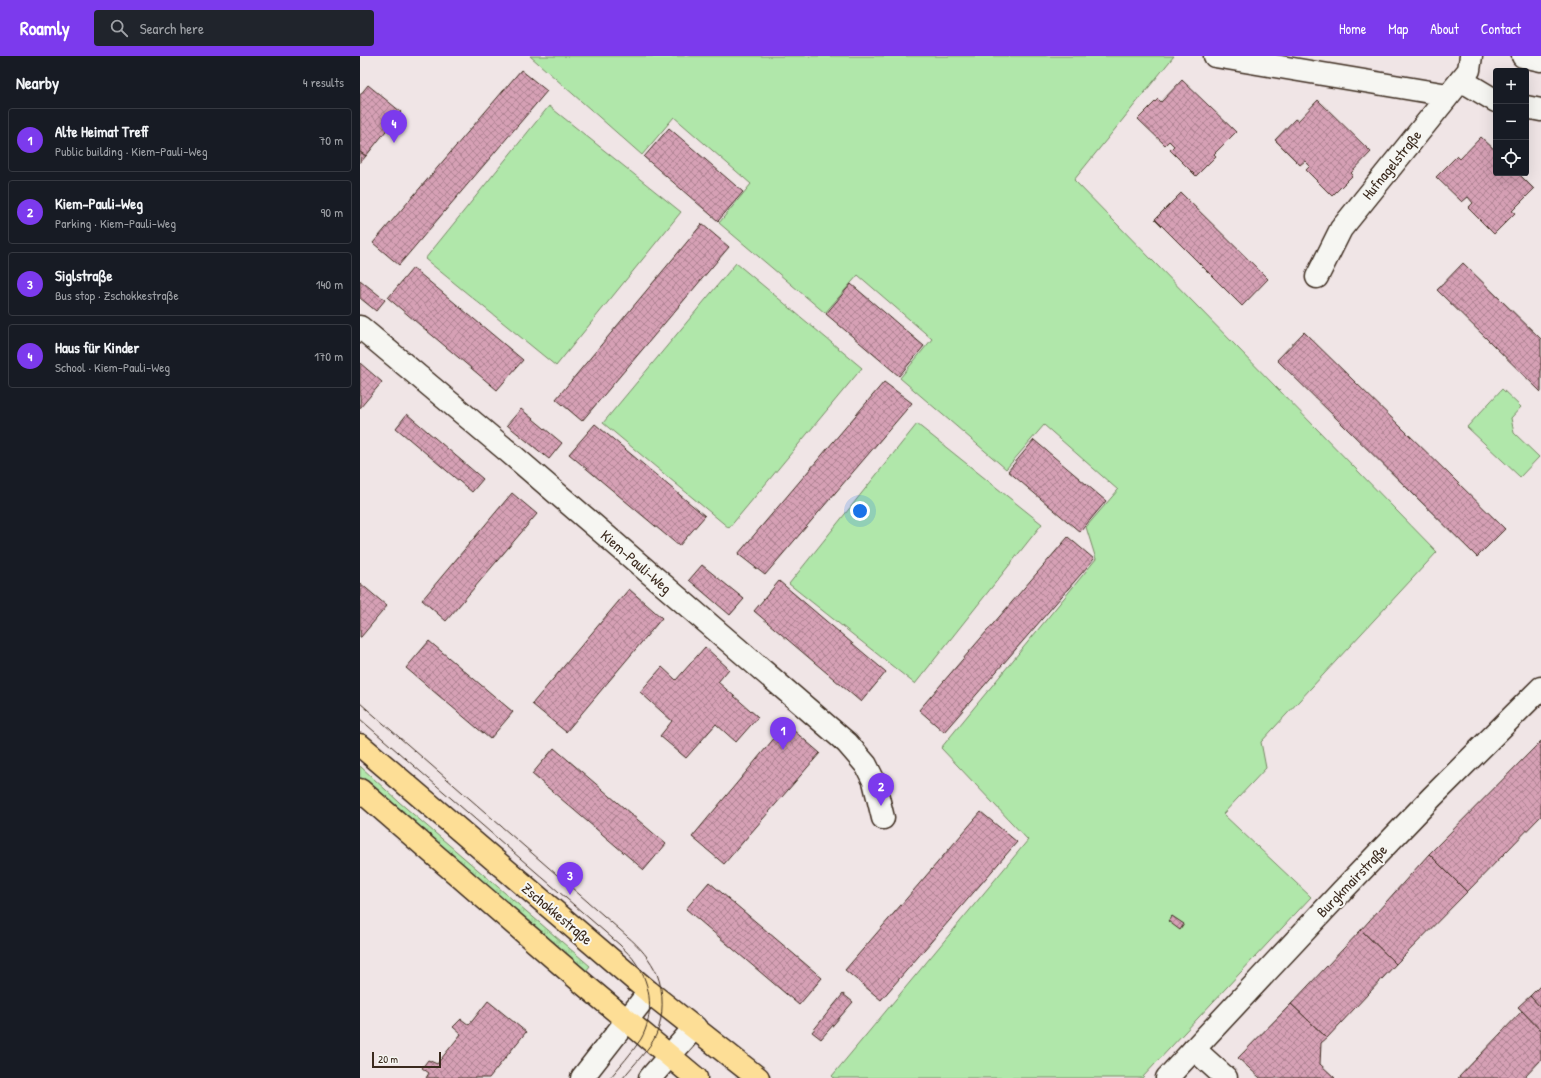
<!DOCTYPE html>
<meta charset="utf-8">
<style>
body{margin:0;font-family:"Patrick Hand",sans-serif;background:#20242c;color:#f1f3f6}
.controls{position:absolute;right:12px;top:12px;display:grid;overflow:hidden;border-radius:4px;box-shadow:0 4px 16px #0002}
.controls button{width:36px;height:36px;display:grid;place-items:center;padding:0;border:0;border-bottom:1px solid #363941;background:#171b24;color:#f1f3f6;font:20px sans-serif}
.scale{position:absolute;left:12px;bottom:10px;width:69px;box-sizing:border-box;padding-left:4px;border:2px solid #3b2a1e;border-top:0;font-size:11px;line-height:14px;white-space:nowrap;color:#3b2a1e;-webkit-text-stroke:3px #f6f6f2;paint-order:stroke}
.you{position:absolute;left:500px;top:455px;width:14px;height:14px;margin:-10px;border:3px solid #fff;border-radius:50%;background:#1a73e8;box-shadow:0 0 0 6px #1a73e833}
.badge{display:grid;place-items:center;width:26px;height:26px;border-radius:50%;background:#7c3aed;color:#fff;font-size:13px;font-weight:700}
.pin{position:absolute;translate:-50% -33px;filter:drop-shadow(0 1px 2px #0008)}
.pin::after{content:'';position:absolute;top:21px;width:14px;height:12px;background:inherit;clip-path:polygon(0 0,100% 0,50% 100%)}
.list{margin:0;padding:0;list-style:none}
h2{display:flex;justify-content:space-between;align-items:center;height:52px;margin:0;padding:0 16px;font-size:17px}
h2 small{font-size:13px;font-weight:400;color:#9ea1a6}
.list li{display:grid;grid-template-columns:26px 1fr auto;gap:12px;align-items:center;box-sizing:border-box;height:64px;margin:0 8px 8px;padding:0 8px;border:1px solid #363941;border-radius:4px}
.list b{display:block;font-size:15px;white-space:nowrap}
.list p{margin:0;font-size:13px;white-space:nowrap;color:#9ea1a6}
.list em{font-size:13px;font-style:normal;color:#9ea1a6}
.icon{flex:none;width:22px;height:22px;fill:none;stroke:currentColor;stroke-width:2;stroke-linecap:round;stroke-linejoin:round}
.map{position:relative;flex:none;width:1181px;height:1022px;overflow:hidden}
header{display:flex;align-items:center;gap:24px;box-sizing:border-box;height:56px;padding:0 20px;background:#7c3aed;color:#fff}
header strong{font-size:19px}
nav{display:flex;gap:22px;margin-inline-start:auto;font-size:14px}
.search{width:280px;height:36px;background:#20242c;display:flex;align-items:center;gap:10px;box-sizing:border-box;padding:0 14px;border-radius:4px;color:#9ea1a6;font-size:15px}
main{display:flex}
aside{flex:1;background:#171b24}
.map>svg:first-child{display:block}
.grass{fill:url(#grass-tufts);stroke:#768864}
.park{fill:#b0e7aa;stroke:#768864}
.building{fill:url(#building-cross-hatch);stroke:#3b2a1e}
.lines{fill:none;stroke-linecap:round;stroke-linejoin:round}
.minor-casing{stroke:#3b2a1e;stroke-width:25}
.major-casing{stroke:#3b2a1e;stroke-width:25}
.minor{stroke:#f6f6f2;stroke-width:22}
.major{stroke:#fdde96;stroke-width:22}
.tram{stroke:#3b2a1e;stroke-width:1}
.labels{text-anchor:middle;stroke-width:4;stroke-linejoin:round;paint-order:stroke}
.street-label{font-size:15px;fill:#3b2a1e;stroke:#f6f6f2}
</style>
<header>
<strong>Roamly</strong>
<div class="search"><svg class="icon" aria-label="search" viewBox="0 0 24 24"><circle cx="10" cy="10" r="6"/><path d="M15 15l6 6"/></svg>Search here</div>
<nav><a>Home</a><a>Map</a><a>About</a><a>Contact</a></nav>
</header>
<main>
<aside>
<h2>Nearby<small>4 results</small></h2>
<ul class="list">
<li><span class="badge">1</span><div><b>Alte Heimat Treff</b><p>Public building · Kiem-Pauli-Weg</p></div><em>70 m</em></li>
<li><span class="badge">2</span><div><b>Kiem-Pauli-Weg</b><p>Parking · Kiem-Pauli-Weg</p></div><em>90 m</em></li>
<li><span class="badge">3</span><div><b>Siglstraße</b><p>Bus stop · Zschokkestraße</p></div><em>140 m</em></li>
<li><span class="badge">4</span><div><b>Haus für Kinder</b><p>School · Kiem-Pauli-Weg</p></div><em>170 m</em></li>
</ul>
</aside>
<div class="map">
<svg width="1181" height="1022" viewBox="0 0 1181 1022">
<defs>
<pattern id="grass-tufts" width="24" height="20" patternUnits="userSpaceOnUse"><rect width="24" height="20" fill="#b0e7aa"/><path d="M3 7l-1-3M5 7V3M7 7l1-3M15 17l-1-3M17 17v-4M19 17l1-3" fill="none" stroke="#98c692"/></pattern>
<pattern id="building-cross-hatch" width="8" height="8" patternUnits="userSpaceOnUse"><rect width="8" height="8" fill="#d6a0b5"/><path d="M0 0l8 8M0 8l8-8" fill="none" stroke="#af8393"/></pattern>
</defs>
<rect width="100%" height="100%" fill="#f0e5e6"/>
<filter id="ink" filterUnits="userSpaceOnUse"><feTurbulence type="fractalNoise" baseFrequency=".025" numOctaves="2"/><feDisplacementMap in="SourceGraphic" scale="8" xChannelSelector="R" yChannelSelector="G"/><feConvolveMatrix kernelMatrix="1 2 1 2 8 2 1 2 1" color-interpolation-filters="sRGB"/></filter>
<g filter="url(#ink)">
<polygon class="grass" points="0,710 39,746 230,910 226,915 0,721"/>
<g class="park">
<polygon points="170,0 814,0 714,124 1077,496 901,686 906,712 863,758 951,841 782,1022 474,1022 472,1020 668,784 581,692 736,503 726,471 758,434 684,369 646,413 540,322 572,283 498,219 465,257 359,167 391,128 314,61 282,99"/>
<polygon points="189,50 321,156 196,310 65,203"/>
<polygon points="376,207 502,312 369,472 243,367"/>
<polygon points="1142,333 1161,351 1151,362 1154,377 1179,401 1160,421 1107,371"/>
<polygon points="557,368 682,468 555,628 429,528"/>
</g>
<g class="building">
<polygon points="161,14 187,35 39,209 13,187"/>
<polygon points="822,24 876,76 854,98 856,100 836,120 810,94 814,90 809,85 805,89 778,63 798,43 801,46"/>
<polygon points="8,29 41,56 6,100 0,96 0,39"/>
<polygon points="958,44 1011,96 991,117 993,119 972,140 946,114 950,110 945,105 940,109 915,84 935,63 938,65"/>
<polygon points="309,72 383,136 358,165 284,101"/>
<polygon points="1121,81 1136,95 1136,117 1158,117 1174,133 1152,155 1155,157 1134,178 1108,152 1113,147 1108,141 1102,146 1076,121 1097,100 1100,103"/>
<polygon points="0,96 6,100 0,107"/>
<polygon points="821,137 908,223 882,250 795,163"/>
<polygon points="342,168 369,191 222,365 196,343"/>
<polygon points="1103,207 1181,283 1181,336 1077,234"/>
<polygon points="53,212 163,304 137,334 28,242"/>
<polygon points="0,224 25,244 16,255 0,242"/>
<polygon points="491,228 564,290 539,320 466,258"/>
<polygon points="944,276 1145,473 1117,501 917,304"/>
<polygon points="0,307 22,326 0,352"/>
<polygon points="524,326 552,347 405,519 378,498"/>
<polygon points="161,353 202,387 189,403 147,369"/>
<polygon points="47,358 123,423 112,436 36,372"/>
<polygon points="235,368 345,460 319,490 209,398"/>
<polygon points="674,384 746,445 720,476 648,415"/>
<polygon points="152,437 177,458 86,565 62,544"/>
<polygon points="708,481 734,503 584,676 559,654"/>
<polygon points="342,509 384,543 370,559 329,524"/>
<polygon points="419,525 526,616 501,646 394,555"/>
<polygon points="0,527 27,550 1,581 0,581"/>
<polygon points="269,533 302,562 206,676 172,648"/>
<polygon points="69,585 153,656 130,683 46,612"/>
<polygon points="345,591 369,613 358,626 398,661 376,686 356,668 326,702 300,680 312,665 280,636 302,611 316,624"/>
<polygon points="426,668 460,697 364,808 332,781"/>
<polygon points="1181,685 1181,760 1107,836 1069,798"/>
<polygon points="194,692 306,788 284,814 172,718"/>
<polygon points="621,756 657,786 521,944 485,914"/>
<polygon points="1069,798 1107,836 1036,908 1001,874"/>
<polygon points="349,826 462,922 439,949 326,853"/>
<polygon points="812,860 824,868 820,874 808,865"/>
<polygon points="1001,874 1036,908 967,982 931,948"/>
<polygon points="1181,929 1181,952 1170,940"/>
<polygon points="483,938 493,946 461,983 452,976"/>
<polygon points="1170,940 1181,952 1181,975 1158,951"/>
<polygon points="128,945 166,976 129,1022 66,1022 69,1017 62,1012 68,1004 77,1008 101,978 93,971 101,963 109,969"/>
<polygon points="931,948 967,982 961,987 960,1008 975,1022 900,1022 878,1002"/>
<polygon points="1162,955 1181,975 1181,1004 1164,1022 1098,1022"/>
</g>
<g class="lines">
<defs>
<g id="minor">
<polyline points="855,0 1088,39"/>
<polyline points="1163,0 1181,4"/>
<polyline points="1101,24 1136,45"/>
<polyline points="1166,51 1181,54"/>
<polyline points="957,221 981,173 1109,14 1111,0"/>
<polyline points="0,271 150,397 487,687 506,709 514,725 523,762"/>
<polyline points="834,993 866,1022"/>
<polyline points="222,1022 289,936"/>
<polyline points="290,1022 335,971"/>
<polyline points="807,1022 982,835 1072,741 1181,632"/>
</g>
<g id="major">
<polyline points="0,689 289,936 398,1022"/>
<polyline points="0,734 226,930 336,1022"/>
</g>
</defs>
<use href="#minor" class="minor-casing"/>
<use href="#major" class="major-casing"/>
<use href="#minor" class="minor"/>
<use href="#major" class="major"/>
<g class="tram">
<path d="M0 647 267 880C279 890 291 904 297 918 304 935 304 962 296 979 290 993 273 1009 263 1022"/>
<path d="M0 663 260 889C265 895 272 900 276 907 292 929 294 960 281 983 272 997 260 1010 250 1022"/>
</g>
</g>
</g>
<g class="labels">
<g class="street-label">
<text transform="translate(1032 109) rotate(-51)" y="5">Hufnagelstraße</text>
<text transform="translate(276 506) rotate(41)" y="5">Kiem-Pauli-Weg</text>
<text transform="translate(992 825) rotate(-46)" y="5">Burgkmairstraße</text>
<text transform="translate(197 858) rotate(40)" y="5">Zschokkestraße</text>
</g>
</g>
</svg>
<div class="controls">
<button>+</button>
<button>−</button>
<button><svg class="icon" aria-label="locate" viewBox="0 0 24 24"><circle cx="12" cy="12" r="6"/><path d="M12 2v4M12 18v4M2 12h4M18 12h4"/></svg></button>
</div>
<div class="scale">20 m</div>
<div class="you"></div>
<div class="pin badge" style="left:423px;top:694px">1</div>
<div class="pin badge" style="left:521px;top:750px">2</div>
<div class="pin badge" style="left:210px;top:839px">3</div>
<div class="pin badge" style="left:34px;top:87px">4</div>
</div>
</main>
